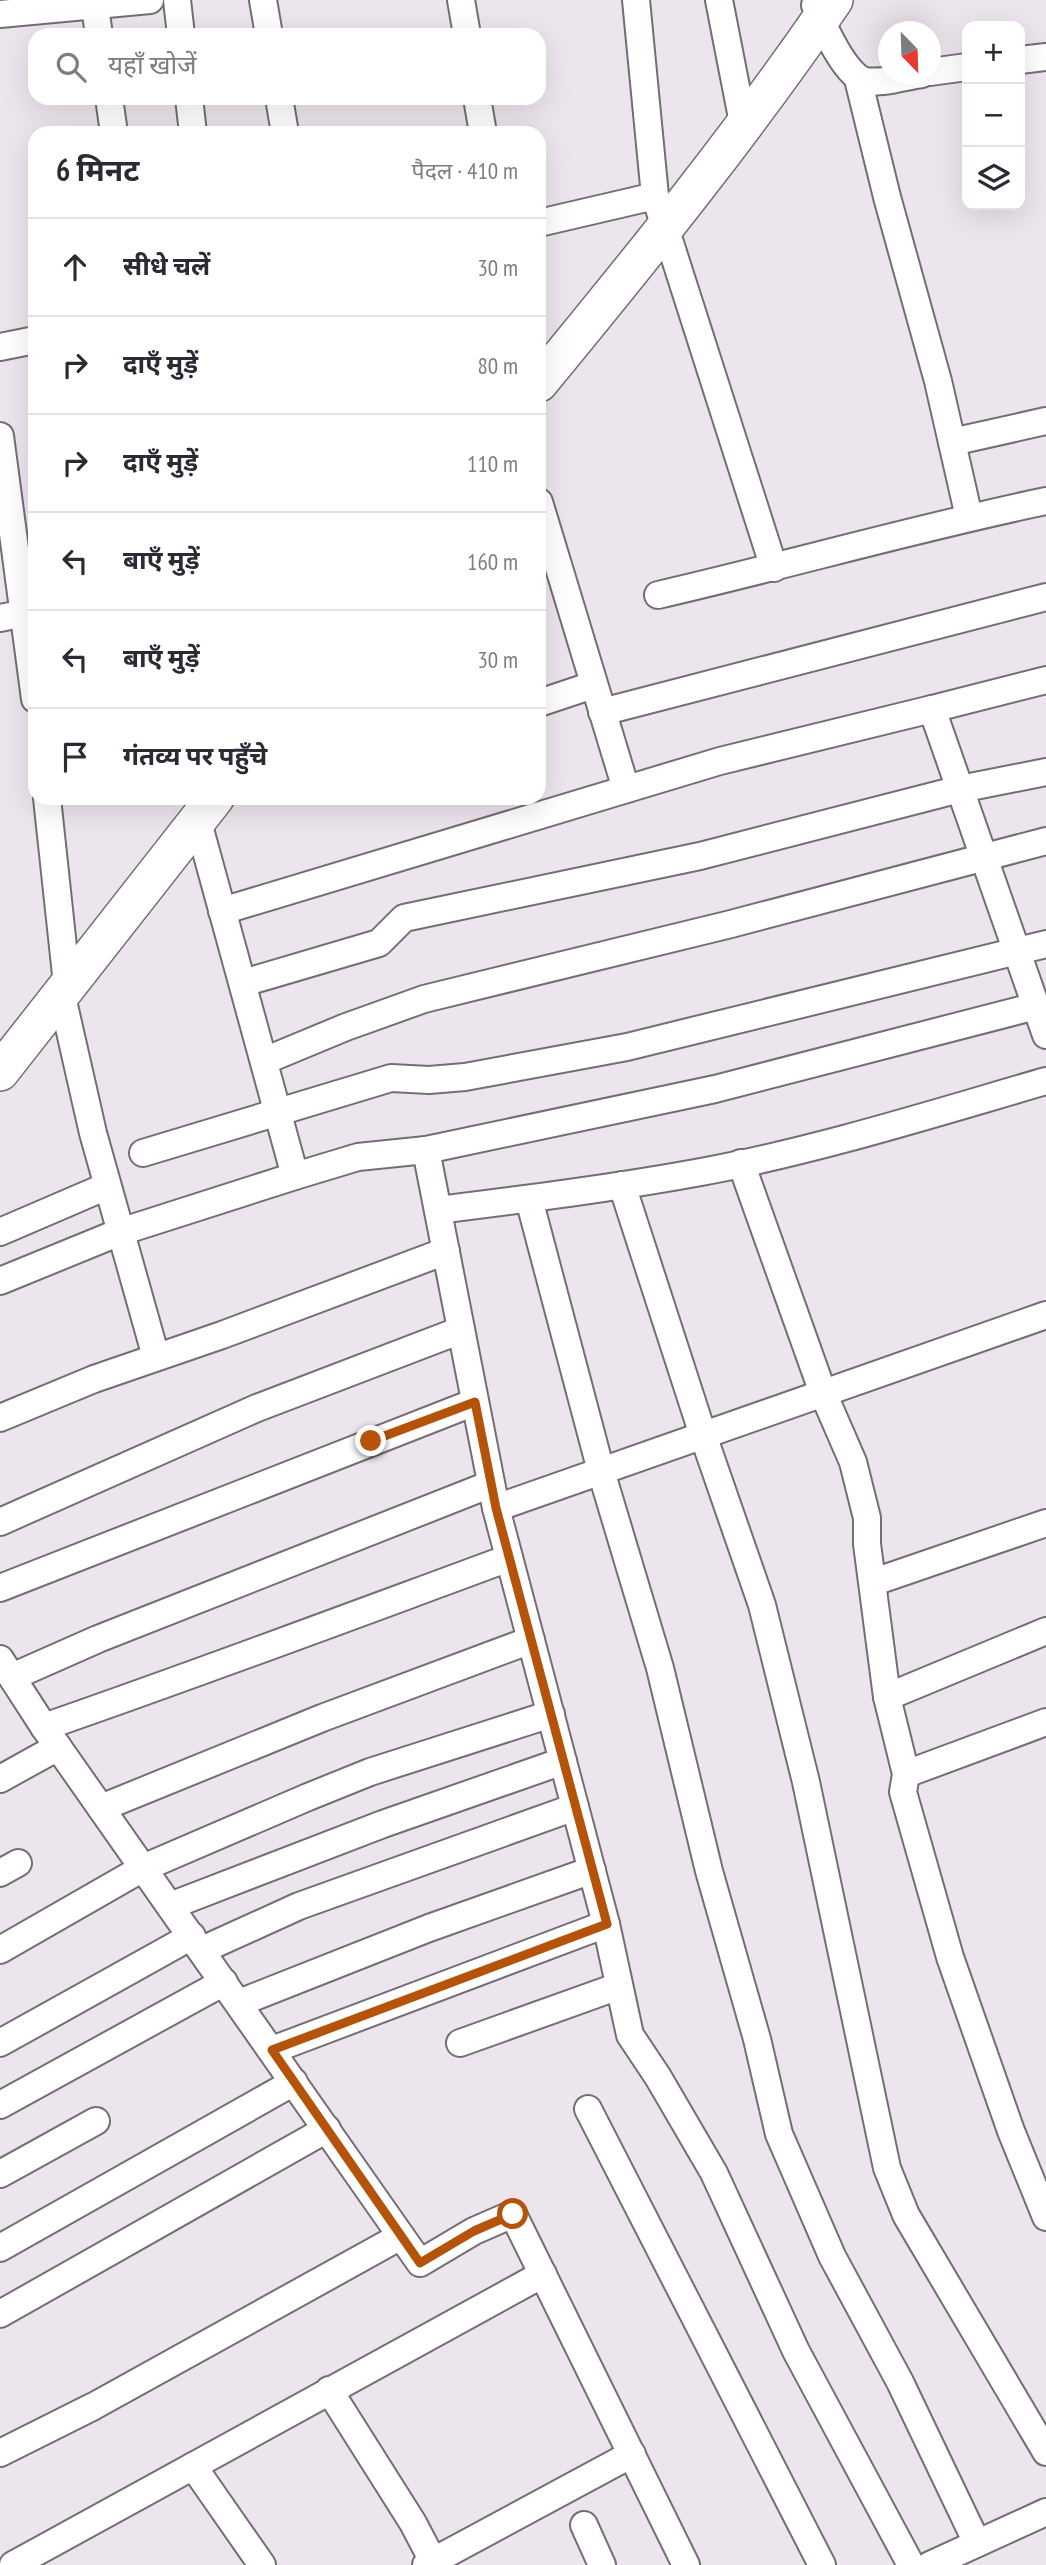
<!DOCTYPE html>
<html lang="hi">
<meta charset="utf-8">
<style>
body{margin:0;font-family:"PT Sans Narrow","Noto Sans Devanagari",sans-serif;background:#f2f2f3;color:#2b2b33}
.controls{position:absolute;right:21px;top:21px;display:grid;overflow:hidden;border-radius:14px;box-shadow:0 7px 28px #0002}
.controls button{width:63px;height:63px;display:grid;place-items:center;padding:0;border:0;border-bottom:2px solid #e1e1e2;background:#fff;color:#2b2b33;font:35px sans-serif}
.compass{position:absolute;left:878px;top:21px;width:63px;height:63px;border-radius:50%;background:#fff;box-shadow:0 7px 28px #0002;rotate:157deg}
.stop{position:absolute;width:21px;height:21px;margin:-16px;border:5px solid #b45309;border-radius:50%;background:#fff}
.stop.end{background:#b45309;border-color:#fff;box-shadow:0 2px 7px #0008}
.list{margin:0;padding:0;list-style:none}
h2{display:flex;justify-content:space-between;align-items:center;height:91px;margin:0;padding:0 28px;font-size:30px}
h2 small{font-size:23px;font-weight:400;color:#7c7c81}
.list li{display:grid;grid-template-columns:46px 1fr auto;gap:21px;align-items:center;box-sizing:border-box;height:98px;padding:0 28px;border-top:2px solid #e1e1e2}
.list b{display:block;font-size:26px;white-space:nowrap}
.list em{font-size:23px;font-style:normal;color:#7c7c81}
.icon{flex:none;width:38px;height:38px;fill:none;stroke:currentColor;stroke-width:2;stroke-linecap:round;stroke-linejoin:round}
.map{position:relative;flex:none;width:1046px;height:2565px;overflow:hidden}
.search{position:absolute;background:#fff;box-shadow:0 7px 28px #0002;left:28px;top:28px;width:518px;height:77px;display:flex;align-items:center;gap:18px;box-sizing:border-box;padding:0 24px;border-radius:21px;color:#7c7c81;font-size:26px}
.panel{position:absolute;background:#fff;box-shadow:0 7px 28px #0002;left:28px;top:126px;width:518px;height:679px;border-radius:21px}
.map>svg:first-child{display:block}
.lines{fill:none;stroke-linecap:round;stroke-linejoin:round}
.street-casing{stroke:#746d75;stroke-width:30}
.secondary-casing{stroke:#746d75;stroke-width:40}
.street{stroke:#fff;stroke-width:26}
.secondary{stroke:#fff;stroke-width:37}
.route{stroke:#b45309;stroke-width:9}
</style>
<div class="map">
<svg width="1046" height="2565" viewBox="0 0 1046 2565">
<rect width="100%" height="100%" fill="#ede5ed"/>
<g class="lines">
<defs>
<g id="street">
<polyline points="94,0 99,35"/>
<polyline points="177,0 181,35"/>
<polyline points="263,0 269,35"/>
<polyline points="461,0 467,35"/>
<polyline points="636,0 655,196 774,568"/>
<polyline points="719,0 744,128"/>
<path d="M815 5C822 24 846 78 866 81 884 84 905 76 922 74"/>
<polyline points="0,14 150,0"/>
<polyline points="1020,60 1046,57"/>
<polyline points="930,72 967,67"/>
<polyline points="858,79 887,197 938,381 969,517"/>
<polyline points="109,98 114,133"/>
<polyline points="189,98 193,133"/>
<polyline points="279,98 285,133"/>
<polyline points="477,98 483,133"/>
<polyline points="539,223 655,196"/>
<polyline points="0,347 35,340"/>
<polyline points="0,436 35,699"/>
<polyline points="952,442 1046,421"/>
<polyline points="539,502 626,789"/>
<path d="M658 595C788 565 916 528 1046 501"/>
<polyline points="0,618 35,611"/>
<polyline points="539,703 593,685"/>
<polyline points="932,709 1046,680"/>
<polyline points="602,712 1046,597"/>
<polyline points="47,798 67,984"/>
<polyline points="198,822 295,1176 358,1157 426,1150 496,1508"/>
<polyline points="222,911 720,761 932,709 1046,1035"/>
<polyline points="243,983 379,943 404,918 700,856 960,789 1046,772"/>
<polyline points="61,992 93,1133 156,1357"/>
<polyline points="264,1061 346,1027 424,999 731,924 1046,841"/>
<polyline points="426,1150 715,1089 1036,1006"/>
<polyline points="143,1153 391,1078 429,1080 465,1077 627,1047 1046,944"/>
<polyline points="741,1163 823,1393 853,1462 867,1518 867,1544 887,1697 906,1774 903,1792 950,1957 1011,2131 1046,2217"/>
<polyline points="622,1185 703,1435 762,1605 806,1782 887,2168 906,2215 1046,2452"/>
<polyline points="529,1199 601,1471 660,1668 709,1871 757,2039 779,2134 832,2256 900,2382 977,2543"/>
<path d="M438 1210C526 1199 614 1188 701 1172 818 1150 932 1114 1046 1081"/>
<polyline points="0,1232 107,1186"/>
<polyline points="0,1281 120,1232 295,1176"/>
<polyline points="0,1418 94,1379 222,1335 446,1251"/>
<polyline points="0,1522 257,1408 461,1330"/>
<polyline points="874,1582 1046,1523"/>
<polyline points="0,1588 475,1402"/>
<polyline points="0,1659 44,1727 420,2263 474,2231 513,2214 686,2565"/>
<polyline points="12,1677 98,1639 491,1484"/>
<polyline points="887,1697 1046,1631"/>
<path d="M44 1727C200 1673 354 1615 509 1558"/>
<polyline points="906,1774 1046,1722"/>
<polyline points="0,1779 58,1747"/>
<polyline points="101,1808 322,1718 531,1640"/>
<polyline points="0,1873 18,1863"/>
<polyline points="170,1906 383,1824 563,1761"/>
<polyline points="0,1950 143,1868 308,1797 370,1772 551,1714"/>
<polyline points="202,1950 299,1906 575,1807"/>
<polyline points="239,2003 429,1928 592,1870"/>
<polyline points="0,2043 192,1936"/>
<polyline points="460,2043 619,1986"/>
<polyline points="272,2050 606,1924"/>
<polyline points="0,2105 224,1982"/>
<polyline points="588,2109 822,2565"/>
<polyline points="0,2174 96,2121"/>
<polyline points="0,2248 294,2082"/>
<polyline points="0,2314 327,2129"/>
<polyline points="329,2390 413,2523 435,2565"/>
<polyline points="0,2453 94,2406 401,2236"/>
<polyline points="193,2466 262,2565"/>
<polyline points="584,2525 602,2565"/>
<polyline points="13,2565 543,2274"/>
<polyline points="426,2565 632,2454"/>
<polyline points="911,2565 796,2351 714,2173 658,2077 630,2035 606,1924 496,1508 1046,1315"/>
<polyline points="930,2565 1046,2512"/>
</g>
<g id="secondary">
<path d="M539 383C642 258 743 133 834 0"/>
<polyline points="0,1072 215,798"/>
</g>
</defs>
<use href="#street" class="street-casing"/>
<use href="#secondary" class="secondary-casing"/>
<use href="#street" class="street"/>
<use href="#secondary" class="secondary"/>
</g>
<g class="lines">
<polyline class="route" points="371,1441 475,1402 496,1508 607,1924 272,2050 420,2263 474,2231 513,2214"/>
</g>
</svg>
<div class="controls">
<button>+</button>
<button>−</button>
<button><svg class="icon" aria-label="layers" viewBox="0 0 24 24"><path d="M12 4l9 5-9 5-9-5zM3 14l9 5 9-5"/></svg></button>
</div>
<svg class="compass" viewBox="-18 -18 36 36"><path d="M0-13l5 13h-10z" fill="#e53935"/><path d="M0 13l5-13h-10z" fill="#7c7c81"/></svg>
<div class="stop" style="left:513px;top:2214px"></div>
<div class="stop end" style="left:371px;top:1441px"></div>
<div class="search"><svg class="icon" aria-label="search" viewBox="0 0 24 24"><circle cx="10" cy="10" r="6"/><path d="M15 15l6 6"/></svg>यहाँ खोजें</div>
<section class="panel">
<h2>6 मिनट<small>पैदल · 410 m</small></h2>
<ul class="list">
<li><svg class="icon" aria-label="ahead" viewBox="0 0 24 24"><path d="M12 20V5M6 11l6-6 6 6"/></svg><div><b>सीधे चलें</b></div><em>30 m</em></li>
<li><svg class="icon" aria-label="right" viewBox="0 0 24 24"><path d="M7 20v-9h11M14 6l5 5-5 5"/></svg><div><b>दाएँ मुड़ें</b></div><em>80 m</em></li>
<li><svg class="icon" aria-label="right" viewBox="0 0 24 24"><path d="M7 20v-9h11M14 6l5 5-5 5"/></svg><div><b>दाएँ मुड़ें</b></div><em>110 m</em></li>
<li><svg class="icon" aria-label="left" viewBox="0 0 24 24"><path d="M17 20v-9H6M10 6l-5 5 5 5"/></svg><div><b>बाएँ मुड़ें</b></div><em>160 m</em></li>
<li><svg class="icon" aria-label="left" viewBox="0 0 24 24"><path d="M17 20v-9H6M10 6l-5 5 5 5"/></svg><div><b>बाएँ मुड़ें</b></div><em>30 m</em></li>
<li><svg class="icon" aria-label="arrive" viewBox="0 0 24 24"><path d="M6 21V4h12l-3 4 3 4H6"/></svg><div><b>गंतव्य पर पहुँचे</b></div></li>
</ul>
</section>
</div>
